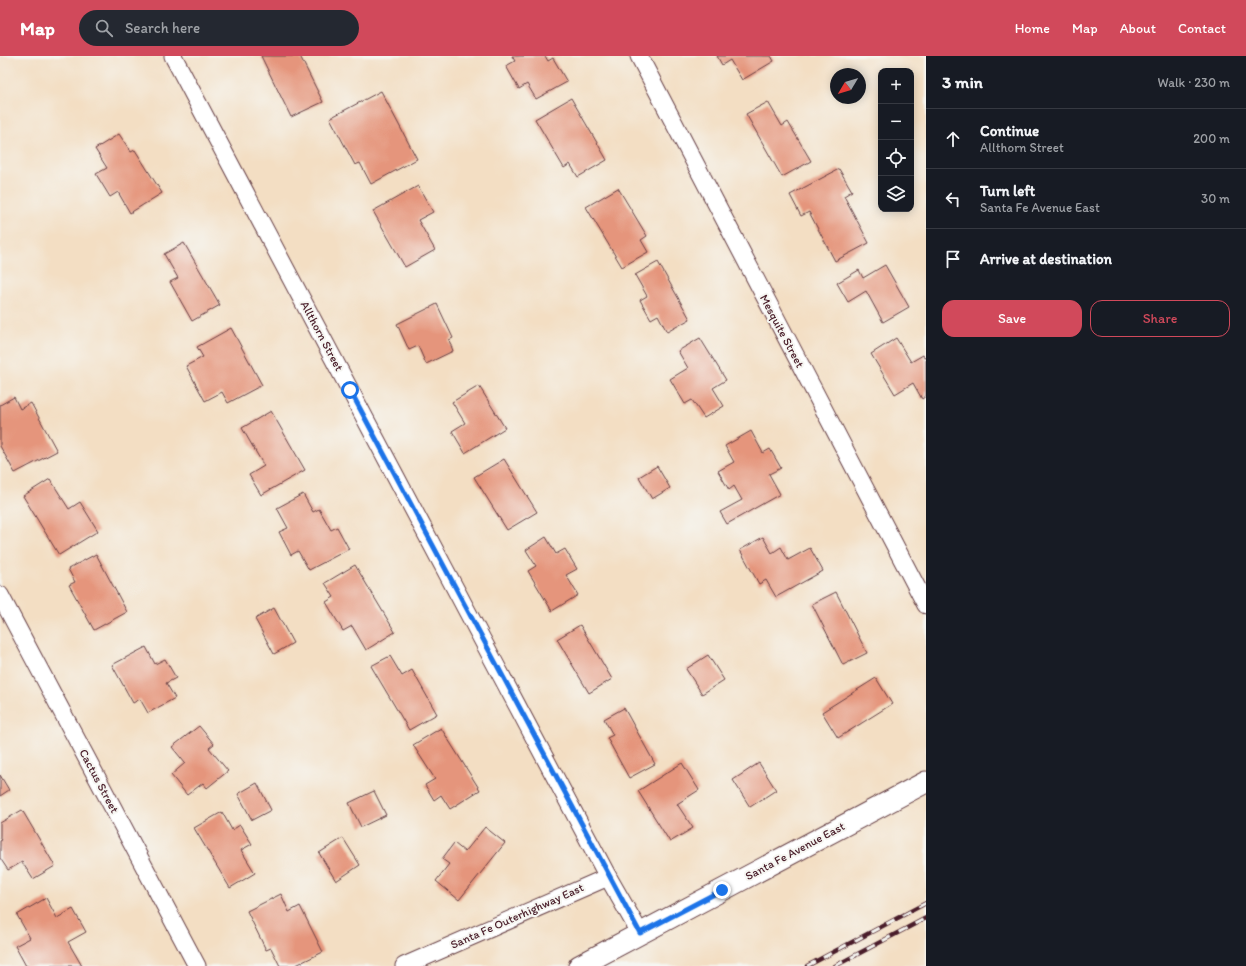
<!DOCTYPE html>
<meta charset="utf-8">
<style>
body{margin:0;font-family:Itim,sans-serif;background:#242831;color:#f1f3f6}
.controls{position:absolute;right:12px;top:12px;display:grid;overflow:hidden;border-radius:8px;box-shadow:0 2px 10px #0003}
.controls button{width:36px;height:36px;display:grid;place-items:center;padding:0;border:0;border-bottom:1px solid #363941;background:#171b24;color:#f1f3f6;font:20px sans-serif}
.compass{position:absolute;left:830px;top:12px;width:36px;height:36px;border-radius:50%;background:#171b24;box-shadow:0 2px 10px #0003;rotate:232deg}
.stop{position:absolute;width:12px;height:12px;margin:-9px;border:3px solid #1a73e8;border-radius:50%;background:#fff}
.stop.end{background:#1a73e8;border-color:#fff;box-shadow:0 1px 4px #0008}
.list{margin:0;padding:0;list-style:none}
h2{display:flex;justify-content:space-between;align-items:center;height:52px;margin:0;padding:0 16px;font-size:17px}
h2 small{font-size:13px;font-weight:400;color:#9ea1a6}
.list li{display:grid;grid-template-columns:26px 1fr auto;gap:12px;align-items:center;box-sizing:border-box;height:60px;padding:0 16px;border-top:1px solid #363941}
.list b{display:block;font-size:15px;white-space:nowrap}
.list p{margin:0;font-size:13px;white-space:nowrap;color:#9ea1a6}
.list em{font-size:13px;font-style:normal;color:#9ea1a6}
.actions{display:flex;gap:8px;padding:12px 16px}
.actions a{flex:1;padding:9px 0;border:1px solid #d1495b;border-radius:12px;text-align:center;font-size:14px;color:#d1495b}
.actions .main{background:#d1495b;color:#fff}
.icon{flex:none;width:22px;height:22px;fill:none;stroke:currentColor;stroke-width:2;stroke-linecap:round;stroke-linejoin:round}
.map{position:relative;flex:none;width:926px;height:910px;overflow:hidden}
header{display:flex;align-items:center;gap:24px;box-sizing:border-box;height:56px;padding:0 20px;background:#d1495b;color:#fff}
header strong{font-size:19px}
nav{display:flex;gap:22px;margin-inline-start:auto;font-size:14px}
.search{width:280px;height:36px;background:#242831;display:flex;align-items:center;gap:10px;box-sizing:border-box;padding:0 14px;border-radius:22px;color:#9ea1a6;font-size:15px}
main{display:flex}
aside{flex:1;background:#171b24}
.map>svg:first-child{display:block}
.building{fill:#e5957c}
.lines{fill:none;stroke-linecap:round;stroke-linejoin:round}
.minor-casing{stroke:#633c42;stroke-width:19}
.tertiary-casing{stroke:#633c42;stroke-width:23}
.minor{stroke:#fff;stroke-width:17}
.tertiary{stroke:#fff;stroke-width:21}
.rail-casing{stroke:#4a1f2b;stroke-width:4.5}
.rail{stroke:#f6f6f2;stroke-width:3;stroke-dasharray:9;stroke-linecap:butt}
.route{stroke:#1a73e8;stroke-width:5}
.labels{text-anchor:middle;stroke-width:4;stroke-linejoin:round;paint-order:stroke}
.street-label{font-size:12px;fill:#4a1f2b;stroke:#f6f6f2}
</style>
<header>
<strong>Map</strong>
<div class="search"><svg class="icon" aria-label="search" viewBox="0 0 24 24"><circle cx="10" cy="10" r="6"/><path d="M15 15l6 6"/></svg>Search here</div>
<nav><a>Home</a><a>Map</a><a>About</a><a>Contact</a></nav>
</header>
<main>
<div class="map">
<svg width="926" height="910" viewBox="0 0 926 910">
<rect width="100%" height="100%" fill="#f6f6f2"/>
<filter id="ink" filterUnits="userSpaceOnUse"><feTurbulence type="fractalNoise" baseFrequency=".025" numOctaves="2"/><feDisplacementMap in="SourceGraphic" scale="8" xChannelSelector="R" yChannelSelector="G"/><feConvolveMatrix kernelMatrix="1 2 1 2 8 2 1 2 1" color-interpolation-filters="sRGB"/></filter>
<filter id="wash" filterUnits="userSpaceOnUse"><feTurbulence type="fractalNoise" baseFrequency=".012" numOctaves="4" result="noise"/><feDisplacementMap in="SourceGraphic" scale="16" xChannelSelector="R" yChannelSelector="G"/><feGaussianBlur stdDeviation="0.9" result="paint"/><feColorMatrix in="noise" values="0 0 0 0 0 0 0 0 0 0 0 0 0 0 0 0 0 1.4 0 .05"/><feComposite in="paint" operator="in"/></filter>
<g filter="url(#wash)">
<rect width="100%" height="100%" fill="#f3dec3"/>
<g id="blocks">
<g class="building">
<polygon points="261,0 300,0 323,46 291,61"/>
<polygon points="512,0 545,0 548,5 553,2 567,26 536,43 527,28 519,33 506,10 515,5"/>
<polygon points="717,0 771,0 774,5 742,24 730,4 722,9"/>
<polygon points="381,35 417,103 371,128 360,107 355,109 330,62"/>
<polygon points="571,42 607,104 578,121 570,108 564,112 535,63"/>
<polygon points="768,46 782,70 788,66 811,105 782,121 746,58"/>
<polygon points="119,78 131,96 135,94 162,137 130,157 118,136 110,141 96,118 107,112 95,93"/>
<polygon points="839,113 852,135 844,140 869,187 835,205 809,156 801,160 790,139"/>
<polygon points="418,130 433,156 418,164 435,194 405,211 373,155"/>
<polygon points="618,132 647,180 641,184 648,196 622,211 586,151"/>
<polygon points="184,187 220,249 192,265 170,226 178,222 164,198"/>
<polygon points="658,206 690,263 667,276 658,259 651,263 640,244 647,240 635,219"/>
<polygon points="885,209 909,251 883,266 866,235 848,246 837,227 859,214 863,222"/>
<polygon points="437,248 453,282 449,284 453,295 426,308 418,290 409,294 397,268"/>
<polygon points="231,272 262,329 228,347 222,336 205,345 186,310 203,301 197,291"/>
<polygon points="700,282 726,324 713,332 724,350 704,362 692,344 685,348 670,323 688,312 678,295"/>
<polygon points="896,282 911,306 923,299 926,304 926,340 922,343 913,327 895,338 871,298"/>
<polygon points="479,330 505,372 465,397 452,375 465,367 452,346"/>
<polygon points="14,341 20,353 31,347 57,395 15,417 0,390 0,349"/>
<polygon points="271,355 305,414 261,439 249,419 264,410 242,372"/>
<polygon points="751,375 763,397 770,393 781,412 769,418 780,438 727,468 720,456 742,444 734,430 729,434 718,415 734,406 725,390"/>
<polygon points="504,403 537,456 507,474 474,421"/>
<polygon points="657,410 670,432 652,443 639,421"/>
<polygon points="50,423 69,453 80,446 98,475 59,499 23,440"/>
<polygon points="303,438 313,456 319,453 331,474 337,471 349,493 309,514 298,495 291,499 279,476 288,472 277,452"/>
<polygon points="546,481 556,498 565,493 577,513 566,519 578,539 552,555 528,515 536,510 526,494"/>
<polygon points="763,481 772,497 781,491 788,504 810,492 823,515 776,541 766,524 759,528 740,494"/>
<polygon points="96,498 127,556 94,574 69,529 75,526 68,513"/>
<polygon points="355,509 395,576 366,594 352,570 343,575 326,546 334,541 325,527"/>
<polygon points="836,536 867,597 843,609 812,548"/>
<polygon points="274,552 293,587 274,598 255,563"/>
<polygon points="580,569 612,623 589,637 557,583"/>
<polygon points="146,591 155,608 165,603 176,622 166,627 175,642 148,657 140,643 133,647 112,609"/>
<polygon points="708,599 724,624 702,638 686,613"/>
<polygon points="390,600 402,620 412,614 437,658 409,674 371,610"/>
<polygon points="876,622 892,648 838,682 822,656"/>
<polygon points="624,652 655,708 629,722 607,682 613,679 604,663"/>
<polygon points="199,670 214,688 209,692 228,715 207,732 203,727 187,739 171,719 185,707 172,691"/>
<polygon points="441,672 480,734 450,753 441,739 434,744 425,729 435,723 413,689"/>
<polygon points="682,707 699,734 677,748 693,772 670,786 638,735"/>
<polygon points="759,707 776,734 750,751 733,724"/>
<polygon points="0,719 9,734 0,740"/>
<polygon points="257,727 271,754 252,764 238,738"/>
<polygon points="374,735 386,759 361,771 349,747"/>
<polygon points="22,754 55,810 33,823 22,806 8,814 0,802 0,785 2,784 0,781 0,767"/>
<polygon points="222,756 232,774 240,769 252,788 241,794 255,817 230,832 194,772"/>
<polygon points="485,771 505,787 459,844 436,825 449,808 442,803 454,787 465,796"/>
<polygon points="343,782 360,809 336,825 319,797"/>
<polygon points="281,838 289,856 300,850 323,896 294,910 280,910 271,892 266,894 247,855"/>
<polygon points="46,842 57,862 73,853 86,876 68,886 82,910 26,910 15,890 30,882 17,859"/>
</g>
</g>
</g>
<g filter="url(#ink)">
<use href="#blocks" fill-opacity="0" stroke="#633c42" stroke-width="1"/>
<g class="lines">
<defs>
<g id="minor">
<polyline points="173,0 608,821 640,877"/>
<polyline points="639,0 926,549"/>
<polyline points="0,539 197,910"/>
<polyline points="404,910 608,821"/>
</g>
<polyline id="tertiary" points="579,910 926,726"/>
</defs>
<use href="#minor" class="minor-casing"/>
<use href="#tertiary" class="tertiary-casing"/>
<use href="#minor" class="minor"/>
<use href="#tertiary" class="tertiary"/>
<defs>
<g id="rail">
<polyline points="807,910 926,847"/>
<polyline points="835,910 926,862"/>
</g>
</defs>
<use href="#rail" class="rail-casing"/>
<use href="#rail" class="rail"/>
</g>
</g>
<g class="lines" filter="url(#ink)">
<polyline class="route" points="350,334 640,877 722,834"/>
</g>
<g class="labels">
<g class="street-label">
<text transform="translate(782 275) rotate(62)" y="4">Mesquite Street</text>
<text transform="translate(322 280) rotate(62)" y="4">Allthorn Street</text>
<text transform="translate(99 725) rotate(62)" y="4">Cactus Street</text>
<text transform="translate(795 795) rotate(-28)" y="4">Santa Fe Avenue East</text>
<text transform="translate(517 860) rotate(-24)" y="4">Santa Fe Outerhighway East</text>
</g>
</g>
</svg>
<div class="controls">
<button>+</button>
<button>−</button>
<button><svg class="icon" aria-label="locate" viewBox="0 0 24 24"><circle cx="12" cy="12" r="6"/><path d="M12 2v4M12 18v4M2 12h4M18 12h4"/></svg></button>
<button><svg class="icon" aria-label="layers" viewBox="0 0 24 24"><path d="M12 4l9 5-9 5-9-5zM3 14l9 5 9-5"/></svg></button>
</div>
<svg class="compass" viewBox="-18 -18 36 36"><path d="M0-13l5 13h-10z" fill="#e53935"/><path d="M0 13l5-13h-10z" fill="#9ea1a6"/></svg>
<div class="stop" style="left:350px;top:334px"></div>
<div class="stop end" style="left:722px;top:834px"></div>
</div>
<aside>
<h2>3 min<small>Walk · 230 m</small></h2>
<ul class="list">
<li><svg class="icon" aria-label="ahead" viewBox="0 0 24 24"><path d="M12 20V5M6 11l6-6 6 6"/></svg><div><b>Continue</b><p>Allthorn Street</p></div><em>200 m</em></li>
<li><svg class="icon" aria-label="left" viewBox="0 0 24 24"><path d="M17 20v-9H6M10 6l-5 5 5 5"/></svg><div><b>Turn left</b><p>Santa Fe Avenue East</p></div><em>30 m</em></li>
<li><svg class="icon" aria-label="arrive" viewBox="0 0 24 24"><path d="M6 21V4h12l-3 4 3 4H6"/></svg><div><b>Arrive at destination</b></div></li>
</ul>
<div class="actions"><a class="main">Save</a><a>Share</a></div>
</aside>
</main>
